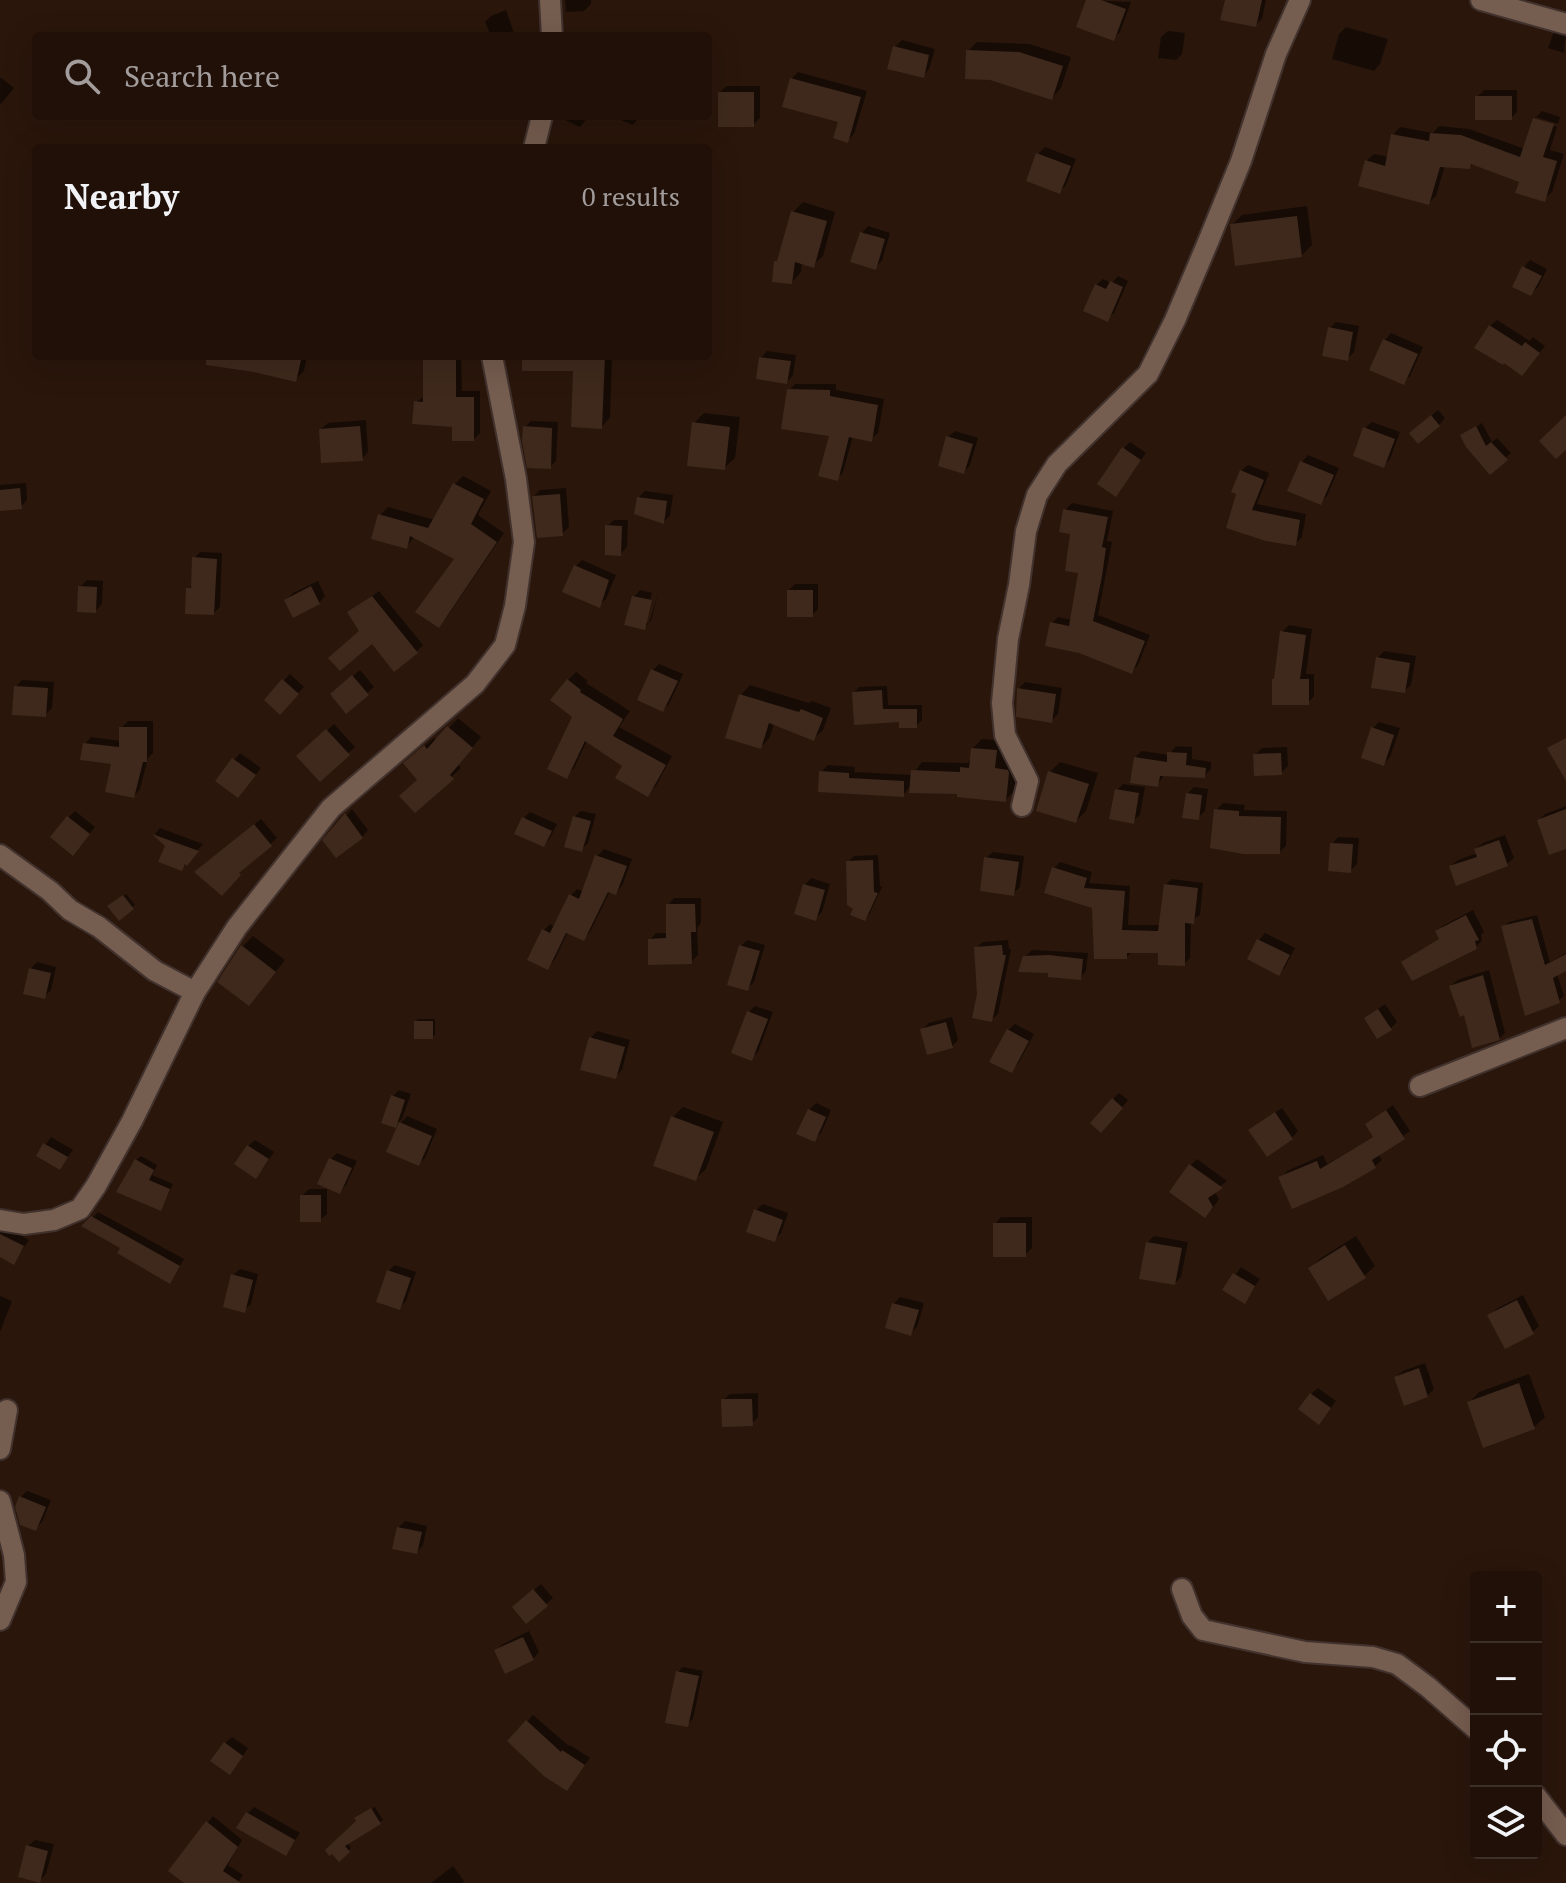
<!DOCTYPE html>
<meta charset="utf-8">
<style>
body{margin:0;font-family:"PT Serif",serif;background:#281912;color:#f1f3f6}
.controls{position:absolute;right:24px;bottom:24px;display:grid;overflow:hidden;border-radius:8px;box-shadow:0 8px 32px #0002}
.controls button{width:72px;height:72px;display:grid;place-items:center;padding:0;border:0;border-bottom:2px solid #3d3029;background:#201008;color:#f1f3f6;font:40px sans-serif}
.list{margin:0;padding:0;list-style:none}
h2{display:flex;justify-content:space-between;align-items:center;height:104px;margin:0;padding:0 32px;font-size:34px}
h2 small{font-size:26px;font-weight:400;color:#a29d9c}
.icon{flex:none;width:44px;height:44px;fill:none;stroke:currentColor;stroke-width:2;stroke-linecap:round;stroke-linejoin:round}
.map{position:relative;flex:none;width:1566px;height:1883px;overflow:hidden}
.search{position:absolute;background:#201008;box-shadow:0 8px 32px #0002;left:32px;top:32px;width:680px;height:88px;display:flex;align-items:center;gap:20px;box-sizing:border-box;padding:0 28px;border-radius:8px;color:#a29d9c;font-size:30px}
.panel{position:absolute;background:#201008;box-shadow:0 8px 32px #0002;left:32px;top:144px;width:680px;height:216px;border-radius:8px}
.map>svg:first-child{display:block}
.shadow{fill:#0007}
.building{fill:#3f291d}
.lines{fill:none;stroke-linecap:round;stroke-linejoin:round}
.minor-casing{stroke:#41322e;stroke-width:24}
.minor{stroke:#755d4f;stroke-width:20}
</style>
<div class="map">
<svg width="1566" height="1883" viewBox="0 0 1566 1883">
<rect width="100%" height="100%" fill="#2a160b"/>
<g class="shadow">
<polygon points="565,0 591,0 591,4 584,11 566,12"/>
<polygon points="1088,0 1131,2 1120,32 1114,38"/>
<polygon points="1227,0 1266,0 1262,19 1255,25"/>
<polygon points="506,10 515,36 491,36 485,22 491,16"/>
<polygon points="1346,27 1388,39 1380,64 1374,71 1332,59 1339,34"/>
<polygon points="1560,28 1566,28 1564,53 1548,48 1553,34"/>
<polygon points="1168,31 1185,33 1182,54 1176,60 1158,58 1161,37"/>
<polygon points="902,40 935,49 929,69 923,76 895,47"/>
<polygon points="977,42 1029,44 1071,57 1061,88 1052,98 968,51"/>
<polygon points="798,72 867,91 854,134 847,141 840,121 791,79"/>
<polygon points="0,77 14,88 0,105"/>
<polygon points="727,86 760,86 760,118 753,125 720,92"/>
<polygon points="1484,90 1517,90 1517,112 1511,118 1477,97"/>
<polygon points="1542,111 1560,117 1558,124 1536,117"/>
<polygon points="557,116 589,116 580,127"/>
<polygon points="611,116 640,116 633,125"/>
<polygon points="1536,117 1536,121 1557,127 1550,150 1564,154 1552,192 1544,199 1521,180 1474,163 1470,167 1445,165 1436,196 1429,203 1366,161 1374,154 1389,157 1393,135 1400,127 1433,133 1439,126 1469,129 1525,149"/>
<polygon points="1045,147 1076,159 1066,185 1059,192 1038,154"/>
<polygon points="803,202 835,212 823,256 813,265 802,262 801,272 792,282 779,259 793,212"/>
<polygon points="1307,206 1312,245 1302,255 1232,225 1242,215"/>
<polygon points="868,226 890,233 882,261 875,267 862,233"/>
<polygon points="1530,260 1547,269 1538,287 1531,294 1514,286 1524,267"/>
<polygon points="1118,276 1128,281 1114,313 1107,319 1096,285 1103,279 1112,283"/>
<polygon points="1497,320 1530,341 1533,337 1545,346 1528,367 1504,361 1490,326"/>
<polygon points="1336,322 1359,326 1354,352 1347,359 1330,328"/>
<polygon points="1391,333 1423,347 1410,376 1403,382 1385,340"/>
<polygon points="767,351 796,355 793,375 787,382 761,358"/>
<polygon points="230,356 307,356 304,371 295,380"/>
<polygon points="425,356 461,356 462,391 480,391 480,433 474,439 416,402 425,396"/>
<polygon points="524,356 612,356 610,418 601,427 576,369"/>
<polygon points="795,384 836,384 836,390 884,399 878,433 871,439 853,436 843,472 837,479 831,434 789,390"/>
<polygon points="1438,410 1445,418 1439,425 1418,427"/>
<polygon points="704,413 740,417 735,458 724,468 694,423"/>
<polygon points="366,420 368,452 362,459 321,429 328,423"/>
<polygon points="531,421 558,422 556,461 550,467 525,427"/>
<polygon points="1372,422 1400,432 1390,459 1383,466 1365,428"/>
<polygon points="1482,423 1492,442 1497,438 1511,453 1490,472 1462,436"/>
<polygon points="955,431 978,438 970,465 964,472 948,437"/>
<polygon points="1130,442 1146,453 1116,495 1124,448"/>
<polygon points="1308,455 1339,468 1327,496 1321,502 1302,462"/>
<polygon points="1248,465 1269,473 1257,504 1306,514 1302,537 1296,543 1229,527 1241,471"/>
<polygon points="463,476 491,491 478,515 504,533 447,617 439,625 457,558 415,536 406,547 380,515 388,507 435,520 455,484"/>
<polygon points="26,483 27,500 21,507 0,509 0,485"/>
<polygon points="566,488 569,527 562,534 534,496 540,490"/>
<polygon points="645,491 673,495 670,516 663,522 639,497"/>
<polygon points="1072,503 1113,511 1107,541 1112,542 1098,615 1150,635 1138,665 1132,671 1052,623 1058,617 1072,620 1081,571 1065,510"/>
<polygon points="614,520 628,520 627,547 620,554 607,526"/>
<polygon points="200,552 222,553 220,607 214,613 188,589 193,584 194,558"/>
<polygon points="582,560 616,575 606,599 599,605 575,567"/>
<polygon points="87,580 103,581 102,604 95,611 80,587"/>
<polygon points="318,581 325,596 319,603 286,600 293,593"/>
<polygon points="795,584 818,584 818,609 812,615 789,590"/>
<polygon points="640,590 652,593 644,623 649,623 658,594 651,621 644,628 634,597"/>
<polygon points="379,591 423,645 416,652 349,613"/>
<polygon points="1289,625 1312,629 1306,674 1314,674 1314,696 1308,703 1282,632"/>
<polygon points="1384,651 1416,656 1411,685 1404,691 1378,658"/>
<polygon points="659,664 683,674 669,704 663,710 653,670"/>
<polygon points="360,670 374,687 367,693 339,688"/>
<polygon points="576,672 588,681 586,683 630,711 619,727 672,756 656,786 648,794 625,765 587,741 574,768 566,776 574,716 568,680"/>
<polygon points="290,674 304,687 280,712 266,700"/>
<polygon points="22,680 54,682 52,708 46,714 16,687"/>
<polygon points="1025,682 1062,688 1058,714 1051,721 1019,688"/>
<polygon points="750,685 809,703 812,701 831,708 823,730 813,739 774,723 770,737 761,747 741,695"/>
<polygon points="887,686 888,705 922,705 922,720 916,726 854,693 859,687"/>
<polygon points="458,718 481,737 458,765 461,768 415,810 420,779 415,754 434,738 437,741"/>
<polygon points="128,721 153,721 153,753 148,758 140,789 134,796 114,762 85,744 91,737 121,741 121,728"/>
<polygon points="1379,722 1400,728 1390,757 1384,764 1373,728"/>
<polygon points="334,724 355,747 320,779 299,756"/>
<polygon points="982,739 1005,741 1003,760 1018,762 1015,790 1006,800 911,786 903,795 821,772 828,765 855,767 854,772 912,775 922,762 967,763 972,758 973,748"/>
<polygon points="1176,746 1192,747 1192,759 1211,762 1211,769 1204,776 1165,774 1157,785 1135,757 1142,751 1169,755"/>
<polygon points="1287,747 1288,766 1281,773 1255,755 1262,748"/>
<polygon points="240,753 261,768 244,789 218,780"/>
<polygon points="1060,762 1098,773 1086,811 1076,821 1050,772"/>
<polygon points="1123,784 1145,787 1140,815 1133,821 1117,790"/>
<polygon points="1194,787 1208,789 1205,811 1198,818 1188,793"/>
<polygon points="1223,803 1245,805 1244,810 1287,811 1286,846 1279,852 1216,810"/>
<polygon points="1566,806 1566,847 1539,820 1545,814"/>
<polygon points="352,809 368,830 362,837 325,840"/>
<polygon points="75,811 95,827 80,846 68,818"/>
<polygon points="581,811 596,814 588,843 582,849 574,817"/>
<polygon points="530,812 557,824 550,838 544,845 524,818"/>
<polygon points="261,819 277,838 244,866 221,893 203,865"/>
<polygon points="160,828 203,844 181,869 167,846 155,834"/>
<polygon points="1505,835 1514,858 1507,864 1451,866 1458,860 1478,853 1476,849 1483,843"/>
<polygon points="1338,837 1359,838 1357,864 1350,871 1332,844"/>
<polygon points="604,849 632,859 622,886 615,893 610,891 590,932 583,939 568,932 554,961 547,968 543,931 550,924 555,927 570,896 577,889 584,892 597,856"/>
<polygon points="993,852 1024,856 1020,887 1013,894 986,858"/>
<polygon points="878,855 880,886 882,887 870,913 865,919 856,908 848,862 854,856"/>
<polygon points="1060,862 1092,872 1089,883 1130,886 1128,925 1161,925 1165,885 1172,879 1203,883 1200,915 1191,921 1190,958 1184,964 1160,951 1132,951 1127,957 1094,906 1054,868"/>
<polygon points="811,878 830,884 822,912 816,918 805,885"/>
<polygon points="126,894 135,905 119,918 110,906"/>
<polygon points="674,898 701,898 701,923 697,928 698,955 691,962 650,940 656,933 668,933 668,905"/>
<polygon points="1473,910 1484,932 1481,935 1482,940 1476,947 1403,963 1441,938 1437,931 1444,925"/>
<polygon points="1537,915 1550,962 1566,953 1566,969 1557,974 1564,996 1558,1001 1504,927 1509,922"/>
<polygon points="1265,933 1295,948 1285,967 1279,973 1249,959 1259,940"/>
<polygon points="253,936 285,960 259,993 220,981 243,946"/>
<polygon points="747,940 765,945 754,982 747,989 741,946"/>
<polygon points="1008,940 1009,949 1011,949 998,1014 991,1020 979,995 976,948 983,942"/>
<polygon points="1032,950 1088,953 1086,971 1080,978 1025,957"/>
<polygon points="37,962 56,967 51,990 45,996 30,969"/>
<polygon points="1489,970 1505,1033 1499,1039 1465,1013 1451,986 1457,980"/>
<polygon points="1385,1004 1397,1022 1390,1029 1366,1018"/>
<polygon points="755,1006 773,1012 758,1052 751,1058 749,1012"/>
<polygon points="952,1017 958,1040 952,1046 922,1030 929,1023"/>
<polygon points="418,1019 435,1019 435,1035 433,1037 416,1021"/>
<polygon points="1015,1024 1034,1034 1018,1064 1011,1071 1008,1030"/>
<polygon points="597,1031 630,1040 622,1070 615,1077 591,1038"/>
<polygon points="399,1090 411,1094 402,1119 395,1126 393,1096"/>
<polygon points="1119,1093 1128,1100 1108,1124 1113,1099"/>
<polygon points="816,1103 831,1110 821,1133 814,1140 809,1110"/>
<polygon points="1393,1105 1410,1131 1378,1154 1382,1160 1375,1166 1342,1185 1281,1177 1287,1171 1323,1155 1327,1164 1375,1136 1367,1124"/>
<polygon points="683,1107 723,1122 706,1169 695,1179 672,1118"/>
<polygon points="1282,1108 1298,1131 1292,1138 1257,1124"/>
<polygon points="407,1116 437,1129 425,1158 418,1164 401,1123"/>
<polygon points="51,1137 73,1150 60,1167 38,1155"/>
<polygon points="255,1140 274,1152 262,1170 248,1146"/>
<polygon points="337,1153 357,1161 346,1185 340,1192 331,1159"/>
<polygon points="141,1156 157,1165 152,1175 173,1184 160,1208 136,1160"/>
<polygon points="1197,1159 1227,1181 1214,1191 1219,1199 1212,1209 1190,1166"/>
<polygon points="309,1189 327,1189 327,1214 320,1220 302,1196"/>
<polygon points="763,1204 788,1213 781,1233 774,1240 756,1210"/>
<polygon points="98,1212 184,1259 175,1275 169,1281 123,1248 84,1226"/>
<polygon points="1001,1217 1032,1217 1032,1248 1025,1255 995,1224"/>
<polygon points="0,1224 29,1240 14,1262 0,1255"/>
<polygon points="1154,1236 1188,1242 1181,1277 1175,1283 1147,1243"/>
<polygon points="1356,1236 1375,1266 1364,1276 1310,1268 1321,1258"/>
<polygon points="395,1265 416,1272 406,1301 399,1308 388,1271"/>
<polygon points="1241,1267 1260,1279 1245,1301 1225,1290"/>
<polygon points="240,1269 258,1274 251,1304 244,1310 233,1275"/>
<polygon points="1523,1295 1539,1326 1533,1332 1490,1316 1496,1309"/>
<polygon points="0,1296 12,1301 0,1332"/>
<polygon points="900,1297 924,1303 917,1327 911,1333 894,1304"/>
<polygon points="1425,1363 1434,1389 1427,1396 1396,1377 1403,1371"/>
<polygon points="1529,1374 1545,1417 1534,1427 1484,1445 1469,1403 1479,1392"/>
<polygon points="1318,1388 1336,1401 1325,1416 1311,1394"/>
<polygon points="758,1393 758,1417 752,1424 723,1400 730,1394"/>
<polygon points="27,1491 51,1500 42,1522 35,1529 21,1497"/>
<polygon points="405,1521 427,1526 423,1545 417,1552 398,1528"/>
<polygon points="541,1584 553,1598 546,1604 521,1601"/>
<polygon points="529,1631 539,1652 533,1659 496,1650 503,1644"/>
<polygon points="683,1667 703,1671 693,1719 687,1724 678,1672"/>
<polygon points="533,1715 569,1746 570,1745 590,1758 567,1789 510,1741"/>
<polygon points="232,1737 248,1748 236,1766 225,1743"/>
<polygon points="254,1807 300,1833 285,1854 248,1813"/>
<polygon points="375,1807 383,1820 347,1842 351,1848 340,1859 332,1851 358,1821 359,1816"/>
<polygon points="213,1816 242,1840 228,1865 243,1875 238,1883 187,1883 171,1870"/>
<polygon points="35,1840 54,1844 46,1874 39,1881 28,1846"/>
<polygon points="453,1866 464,1881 462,1883 431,1883"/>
</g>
<g class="building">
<polygon points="1086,0 1101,0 1126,9 1114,41 1076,27"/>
<polygon points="1225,0 1262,0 1256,27 1220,20"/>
<polygon points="893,46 929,55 924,78 887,69"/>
<polygon points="966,50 1019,52 1063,66 1052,100 990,80 965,79"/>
<polygon points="790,78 861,97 848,143 833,138 838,122 782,107"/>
<rect x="718" y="92" width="36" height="35"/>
<rect x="1475" y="96" width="37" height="24"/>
<polygon points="1533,118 1554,124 1543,157 1557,161 1545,202 1515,193 1519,182 1471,164 1470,169 1440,167 1429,205 1358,186 1365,160 1385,166 1391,134 1429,141 1430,133 1461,135 1520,157"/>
<polygon points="1036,153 1071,166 1060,194 1026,181"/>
<polygon points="791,211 827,221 814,268 795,262 792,284 772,282 774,261 777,261"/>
<polygon points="1297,216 1302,257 1235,266 1230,224"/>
<polygon points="860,232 885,239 876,270 850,262"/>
<polygon points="1522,266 1542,276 1531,296 1512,287"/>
<polygon points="1110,281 1123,287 1108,322 1083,311 1095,284 1106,289"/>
<polygon points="1489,325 1522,346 1525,342 1540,353 1522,376 1504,363 1503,365 1474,348"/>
<polygon points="1328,327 1353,332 1348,361 1322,356"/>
<polygon points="1383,339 1418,354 1404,385 1369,370"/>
<polygon points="206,356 302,356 296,382 254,372 206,365"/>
<polygon points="423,356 456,356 456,397 474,397 474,441 452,441 452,427 412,424 414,401 423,402"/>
<polygon points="522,356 605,356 602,429 571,427 573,371 522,371"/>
<polygon points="759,357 791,361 787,384 756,379"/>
<polygon points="787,389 830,390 830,396 878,405 872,442 849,437 838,481 818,476 829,436 781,429"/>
<polygon points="1431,415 1440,426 1418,444 1409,433"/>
<polygon points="1566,415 1566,450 1556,459 1539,441"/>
<polygon points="692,422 730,427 725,470 687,466"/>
<polygon points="360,426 363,461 321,463 319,429"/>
<polygon points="523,426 552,428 551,469 527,468 522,441"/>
<polygon points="1476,426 1486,446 1491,442 1508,460 1490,475 1466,447 1460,435"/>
<polygon points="1363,427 1395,439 1384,468 1353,456"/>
<polygon points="946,436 973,444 964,474 938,466"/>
<polygon points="1122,447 1141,460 1116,497 1097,484"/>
<polygon points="1300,461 1334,475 1321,505 1287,491"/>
<polygon points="1240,470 1264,480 1252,510 1300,520 1296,546 1266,541 1226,528 1236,494 1231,492"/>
<polygon points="453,483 484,499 471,524 497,542 439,628 415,612 454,559 410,536 407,549 371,539 378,514 428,528"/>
<polygon points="20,488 22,509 0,511 0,490"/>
<polygon points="560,494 563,536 537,538 532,496"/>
<polygon points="637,497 667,501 664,524 634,514"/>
<polygon points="1063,509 1108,517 1102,547 1106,548 1102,576 1093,621 1145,641 1132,674 1079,653 1045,646 1050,622 1069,626 1078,573 1065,571 1070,534 1059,532"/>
<polygon points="605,525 622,526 621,556 605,555"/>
<polygon points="192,557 217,559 214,615 185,614 186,588 191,588"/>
<polygon points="574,565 609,580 600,608 562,592"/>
<polygon points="78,586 97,587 96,613 77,612"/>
<polygon points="311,586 320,604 293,618 284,600"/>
<rect x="787" y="590" width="26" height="27"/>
<polygon points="372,596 418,653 394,672 372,644 340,671 328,658 359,631 347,612"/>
<polygon points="632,596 652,600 645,630 624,625"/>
<polygon points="1280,631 1306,635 1300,679 1309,679 1309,705 1272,705 1272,679 1274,679"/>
<polygon points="1376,657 1410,663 1405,693 1371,688"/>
<polygon points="651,669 678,681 663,712 637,700"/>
<polygon points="352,675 369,695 346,714 330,694"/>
<polygon points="282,679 299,694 280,715 264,700"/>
<polygon points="567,679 581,690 580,692 623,719 613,736 666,765 648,797 615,778 622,766 585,741 567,779 547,769 572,717 550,700"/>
<polygon points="14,686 48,688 46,717 12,715"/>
<polygon points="1017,688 1056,694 1052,723 1016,717"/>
<polygon points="882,690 883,709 917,709 917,728 899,728 899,722 854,725 852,692"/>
<polygon points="739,694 799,712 801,709 823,718 814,741 769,723 761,749 725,738"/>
<polygon points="447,726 473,748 450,775 454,779 415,813 399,796 417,780 403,763 424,745 427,749"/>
<polygon points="119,727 147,727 147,762 143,762 134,798 105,792 111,764 80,760 83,743 119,747"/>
<polygon points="1371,727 1394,735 1384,766 1361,758"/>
<polygon points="326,729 350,755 320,782 296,756"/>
<polygon points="1566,738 1566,781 1547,748"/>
<polygon points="971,748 997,750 995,768 1008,770 1009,773 1006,802 957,797 957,794 909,793 911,770 960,772 960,767 969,768"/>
<polygon points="1167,752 1187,753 1186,765 1206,768 1205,778 1160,776 1158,787 1130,783 1134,757 1167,762"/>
<polygon points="1281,753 1282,775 1254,776 1253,754"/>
<polygon points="232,758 256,775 238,798 215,781"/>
<polygon points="819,771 849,773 849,778 904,781 904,797 818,792"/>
<polygon points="1048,771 1089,784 1076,823 1036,811"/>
<polygon points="1115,789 1139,793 1134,824 1109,819"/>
<polygon points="1186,793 1202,795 1199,820 1182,818"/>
<polygon points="1214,809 1239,811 1239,816 1281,817 1280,854 1243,854 1210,848"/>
<polygon points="1566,809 1566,849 1549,855 1537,820"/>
<polygon points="345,813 363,838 336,858 322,840"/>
<polygon points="67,816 90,834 73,856 50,837"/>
<polygon points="573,816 591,821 582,852 564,847"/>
<polygon points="522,817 552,831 544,847 514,834"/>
<polygon points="254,824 272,846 239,873 241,875 222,896 194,872"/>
<polygon points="152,834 199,851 187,866 185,864 182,871 158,862 165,846"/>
<polygon points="1499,840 1508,866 1456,886 1449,866 1477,857 1474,849"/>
<polygon points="1330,843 1353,844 1351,873 1328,871"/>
<polygon points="595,855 627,866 616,895 608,892 584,941 566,933 548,970 527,960 542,929 550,933 569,894 579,899"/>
<polygon points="984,857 1019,862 1014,896 980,891"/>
<polygon points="873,860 874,892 878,893 865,921 850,915 853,909 847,905 846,861"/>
<polygon points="1052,867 1087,878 1084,888 1125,891 1122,930 1158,931 1164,884 1198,888 1194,924 1185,923 1185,966 1158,965 1158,953 1127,953 1127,959 1094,959 1092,908 1044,893"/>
<polygon points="803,884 825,890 816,921 794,914"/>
<polygon points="123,895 134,909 119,921 107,906"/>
<polygon points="666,904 695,904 696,932 691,932 692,964 648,965 648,939 666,938"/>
<polygon points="1466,915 1479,940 1475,941 1477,949 1412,981 1401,962 1439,939 1435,931"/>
<polygon points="1532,919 1545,965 1566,954 1566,971 1553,978 1560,1003 1525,1016 1501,926"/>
<polygon points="1257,939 1290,955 1279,976 1247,959"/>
<polygon points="241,945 276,972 249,1006 217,982"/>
<polygon points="739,945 760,951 748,991 727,985"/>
<polygon points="1002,945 1003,955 1006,955 992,1022 972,1018 977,994 974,947"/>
<polygon points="1049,955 1083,959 1081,980 1048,977 1048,973 1018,972 1023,956"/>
<polygon points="29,968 51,973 45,999 23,994"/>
<polygon points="1483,975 1500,1040 1472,1048 1464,1015 1460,1017 1449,986"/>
<polygon points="1378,1009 1392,1030 1377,1039 1364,1018"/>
<polygon points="747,1011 768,1019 752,1061 731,1053"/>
<rect x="414" y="1021" width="19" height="18"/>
<polygon points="946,1022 953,1048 927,1055 920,1029"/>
<polygon points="1007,1029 1029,1041 1012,1073 989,1062"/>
<polygon points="589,1037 625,1047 616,1079 580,1070"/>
<polygon points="391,1095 405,1100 396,1128 381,1123"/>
<polygon points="1112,1098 1123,1108 1101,1133 1090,1123"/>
<polygon points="808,1109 826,1117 815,1142 796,1134"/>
<polygon points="1386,1110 1405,1139 1372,1160 1376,1168 1343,1187 1292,1209 1278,1177 1317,1161 1320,1169 1373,1137 1365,1124"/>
<polygon points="1275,1112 1293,1139 1267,1157 1248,1130"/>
<polygon points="671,1116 714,1132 696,1181 653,1166"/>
<polygon points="399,1122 432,1136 419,1166 386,1152"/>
<polygon points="43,1143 68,1157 60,1170 36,1156"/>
<polygon points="247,1145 269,1159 256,1179 234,1164"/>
<polygon points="329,1158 352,1168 340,1194 317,1184"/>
<polygon points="135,1159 154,1170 149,1180 170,1189 161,1211 116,1192"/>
<polygon points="1189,1164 1223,1188 1208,1198 1213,1207 1205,1218 1169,1192"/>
<rect x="300" y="1195" width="21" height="27"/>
<polygon points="754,1209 783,1220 775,1242 746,1232"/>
<polygon points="91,1216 180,1266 170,1284 117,1253 120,1248 81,1226"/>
<rect x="993" y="1223" width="33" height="34"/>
<polygon points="0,1234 24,1246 14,1265 0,1257"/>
<polygon points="1146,1242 1182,1248 1175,1285 1139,1279"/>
<polygon points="1345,1245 1366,1278 1328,1301 1308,1268"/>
<polygon points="387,1270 411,1278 400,1310 376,1302"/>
<polygon points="1233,1273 1255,1286 1245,1304 1222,1290"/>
<polygon points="231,1274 253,1280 245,1313 223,1307"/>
<polygon points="1517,1300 1534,1334 1505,1349 1487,1315"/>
<polygon points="892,1303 919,1310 911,1336 885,1328"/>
<polygon points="1419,1368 1428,1397 1404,1406 1394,1377"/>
<polygon points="1519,1383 1535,1429 1483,1448 1467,1402"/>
<polygon points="1310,1393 1331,1408 1319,1425 1298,1409"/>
<polygon points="721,1399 752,1399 753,1426 722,1427"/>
<polygon points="19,1496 46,1507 36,1531 20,1525 15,1507"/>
<polygon points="397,1527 422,1532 417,1554 392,1549"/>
<polygon points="533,1589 548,1606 526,1624 512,1607"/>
<polygon points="523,1637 534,1660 505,1674 494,1650"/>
<polygon points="676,1671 699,1676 688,1727 665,1723"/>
<polygon points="526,1720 561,1752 562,1750 585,1765 567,1791 545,1777 507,1741"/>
<polygon points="224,1742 243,1756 230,1775 210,1761"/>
<polygon points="371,1808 381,1824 345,1846 350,1852 339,1862 332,1854 329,1856 325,1850 356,1821 354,1818"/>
<polygon points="246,1812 295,1840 286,1856 236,1828"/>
<polygon points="206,1821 238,1847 223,1871 241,1883 184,1883 168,1871"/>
<polygon points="26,1845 48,1851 40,1883 18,1877"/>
</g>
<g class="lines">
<defs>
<g id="minor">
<polyline points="550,0 552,36"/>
<polyline points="1481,0 1566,24"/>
<polyline points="534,148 542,116"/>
<polyline points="1022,806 1028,781 1005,735 1002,703 1008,639 1019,585 1026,531 1037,495 1057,464 1148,374 1175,320 1208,242 1241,161 1276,54 1300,0"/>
<polyline points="0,855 50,891 70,910 99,927 155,971 195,992"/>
<polyline points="1420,1086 1566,1028"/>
<polyline points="0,1220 24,1224 54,1220 80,1209 96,1186 132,1121 195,992 237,927 331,808 475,684 505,645 515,606 524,542 516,479 492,356"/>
<polyline points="0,1449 7,1410"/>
<polyline points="0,1501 14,1555 16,1582 0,1620"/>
<polyline points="1182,1589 1192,1616 1203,1630 1305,1652 1373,1657 1397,1664 1428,1687 1476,1729"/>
<polyline points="1536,1796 1566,1835"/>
</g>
</defs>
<use href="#minor" class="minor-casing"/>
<use href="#minor" class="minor"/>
</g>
</svg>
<div class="controls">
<button>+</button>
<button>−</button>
<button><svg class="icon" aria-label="locate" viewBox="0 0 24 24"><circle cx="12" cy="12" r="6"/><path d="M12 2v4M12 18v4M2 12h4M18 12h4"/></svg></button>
<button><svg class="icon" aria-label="layers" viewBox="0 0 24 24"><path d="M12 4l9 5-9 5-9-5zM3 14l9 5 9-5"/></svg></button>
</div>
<div class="search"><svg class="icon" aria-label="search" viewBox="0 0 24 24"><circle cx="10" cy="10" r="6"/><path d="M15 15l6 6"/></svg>Search here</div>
<section class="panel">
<h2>Nearby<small>0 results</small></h2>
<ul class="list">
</ul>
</section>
</div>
